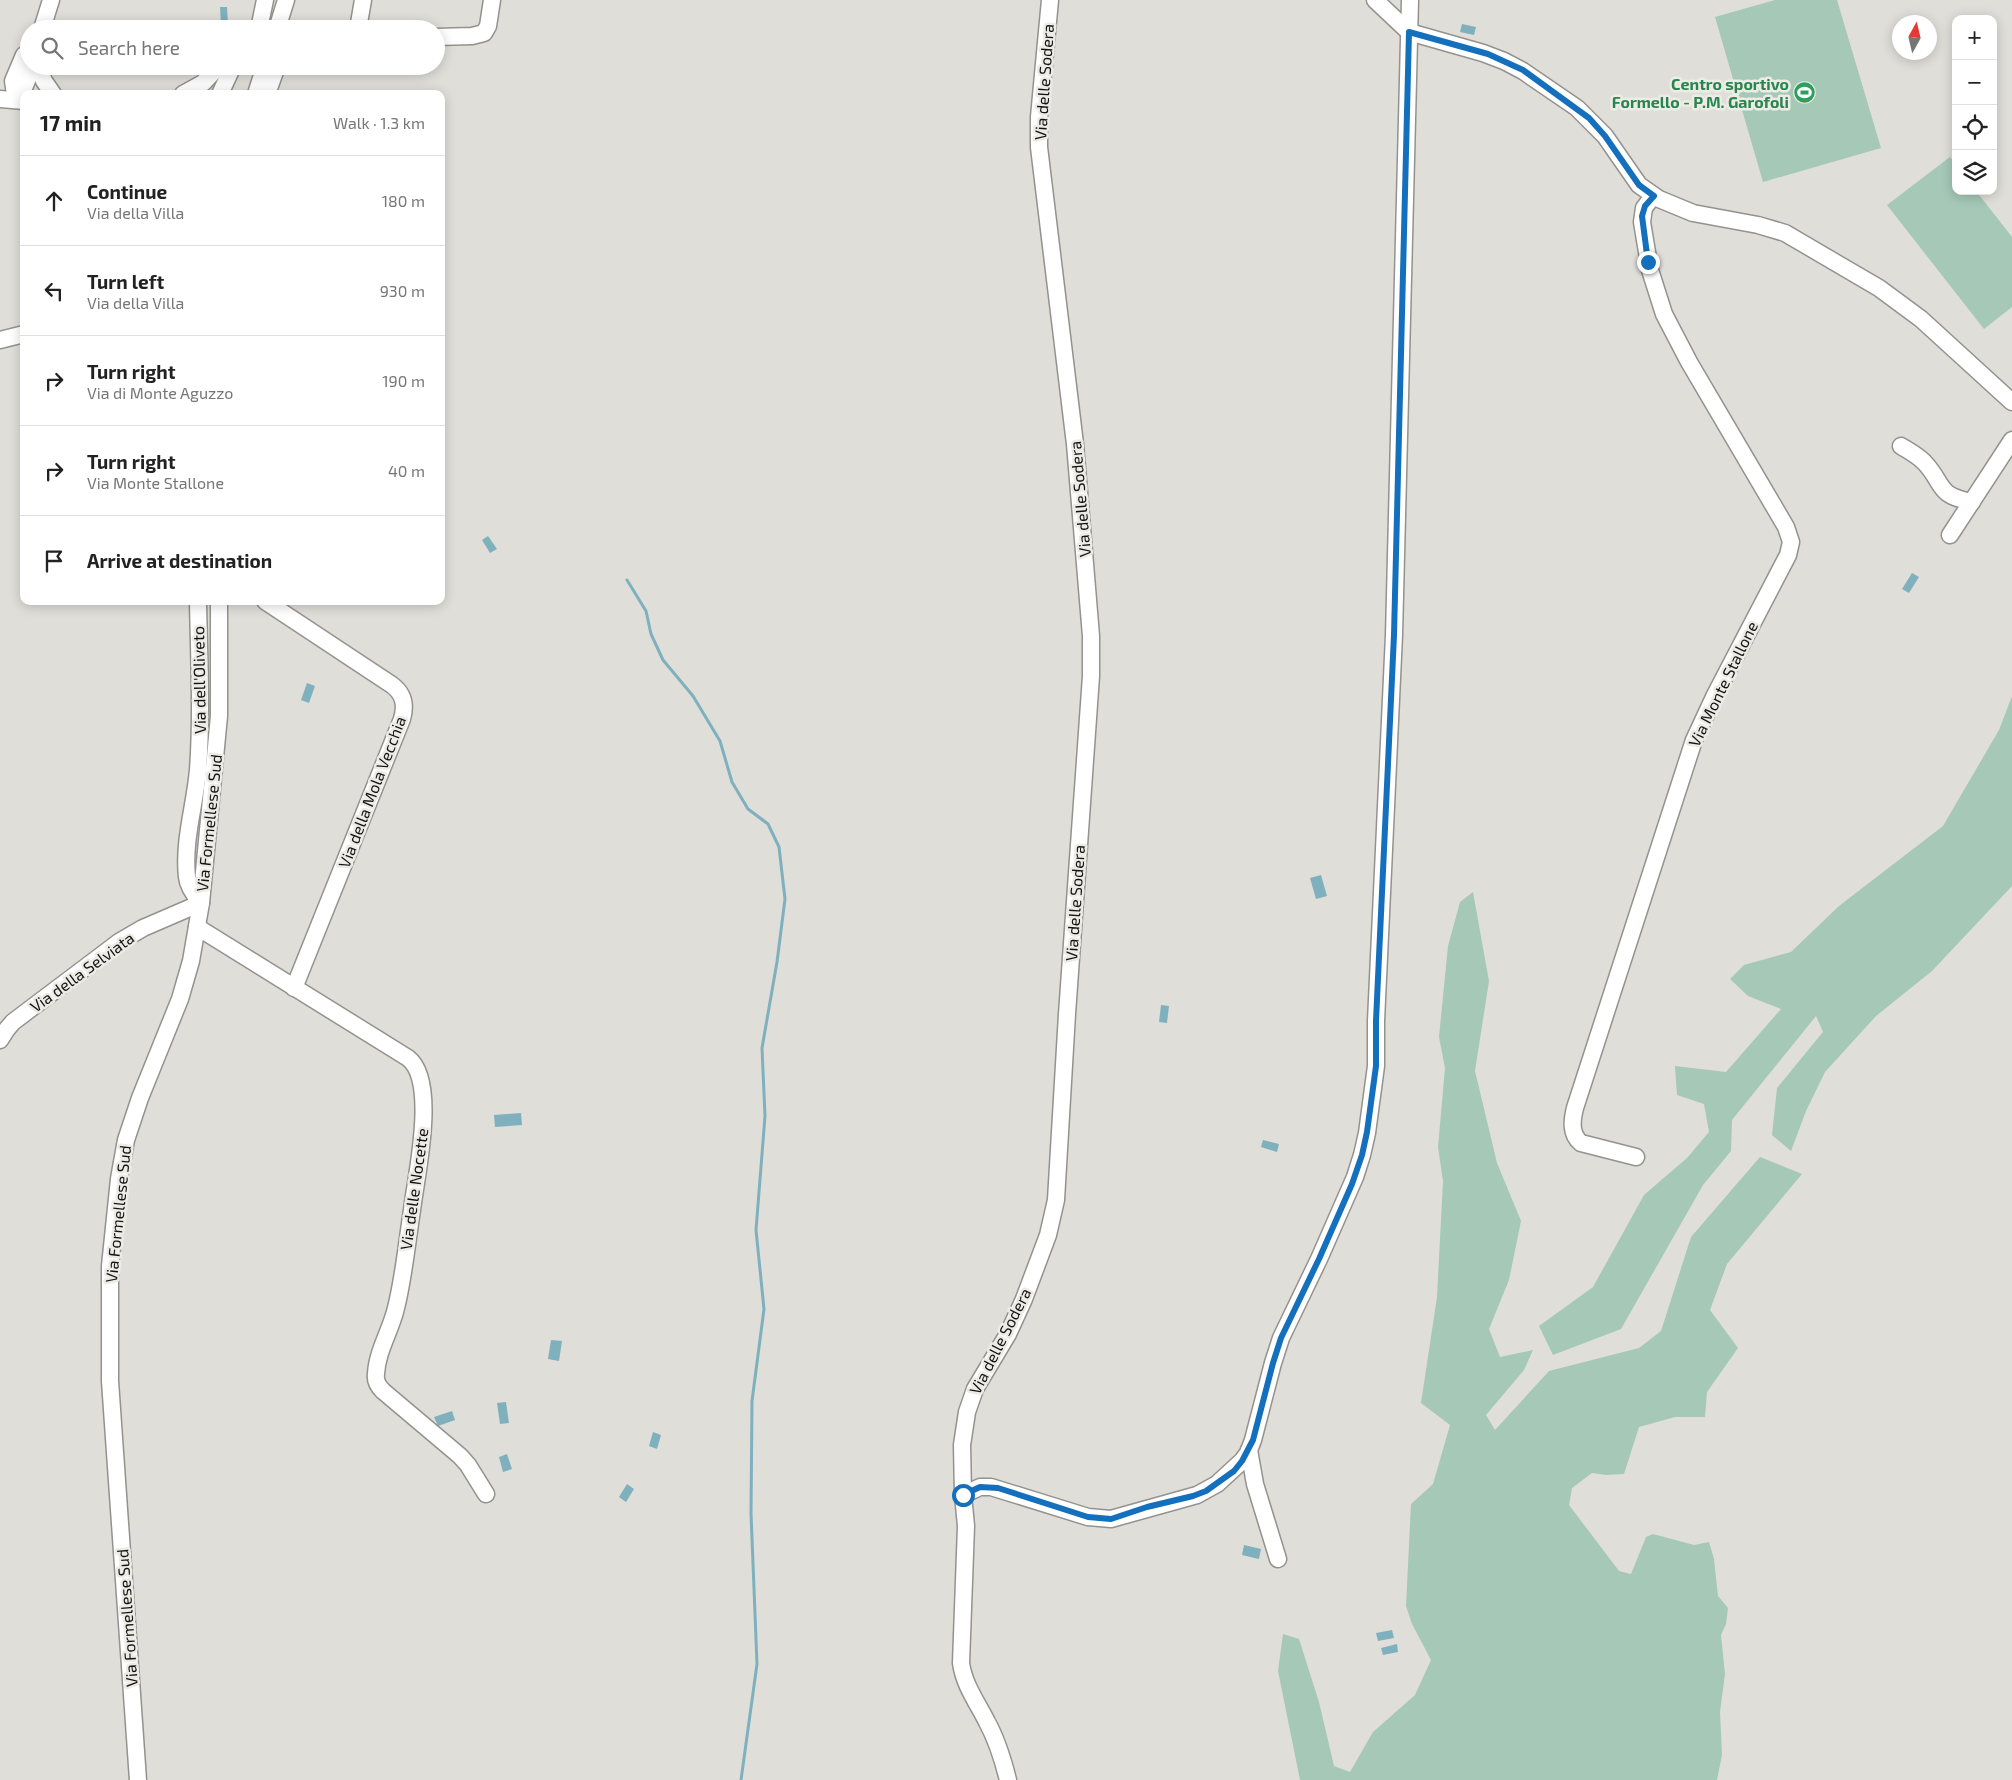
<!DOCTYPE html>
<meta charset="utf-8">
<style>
body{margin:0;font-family:"Exo 2",sans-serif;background:#f6f6f6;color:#222}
.controls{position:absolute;right:15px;top:15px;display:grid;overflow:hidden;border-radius:10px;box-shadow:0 2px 12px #0003}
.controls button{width:45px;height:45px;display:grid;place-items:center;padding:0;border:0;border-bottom:1px solid #e0e0e0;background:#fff;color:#222;font:25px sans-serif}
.compass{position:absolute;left:1892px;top:15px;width:45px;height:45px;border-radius:50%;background:#fff;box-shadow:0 2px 12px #0003;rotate:8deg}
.stop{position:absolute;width:15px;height:15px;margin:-11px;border:4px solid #1470bd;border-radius:50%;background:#fff}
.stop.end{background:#1470bd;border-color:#fff;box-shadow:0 1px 5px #0008}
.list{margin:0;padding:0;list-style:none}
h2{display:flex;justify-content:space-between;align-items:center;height:65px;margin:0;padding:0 20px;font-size:21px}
h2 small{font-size:16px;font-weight:400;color:#767676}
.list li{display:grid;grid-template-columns:32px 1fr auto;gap:15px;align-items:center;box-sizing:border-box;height:90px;padding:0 20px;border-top:1px solid #e0e0e0}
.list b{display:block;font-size:19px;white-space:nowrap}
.list p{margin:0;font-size:16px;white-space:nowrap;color:#767676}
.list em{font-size:16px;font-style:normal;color:#767676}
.icon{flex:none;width:28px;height:28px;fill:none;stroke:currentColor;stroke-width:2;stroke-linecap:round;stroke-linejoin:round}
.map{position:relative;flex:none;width:2012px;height:1780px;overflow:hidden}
.search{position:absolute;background:#fff;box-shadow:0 2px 12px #0003;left:20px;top:20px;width:425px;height:55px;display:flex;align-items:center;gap:12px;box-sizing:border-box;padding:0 18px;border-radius:28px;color:#767676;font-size:19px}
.panel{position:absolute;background:#fff;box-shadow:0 2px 12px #0003;left:20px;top:90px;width:425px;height:515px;border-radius:10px}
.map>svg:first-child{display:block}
.green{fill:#a5c8b7}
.water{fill:#7eb0be}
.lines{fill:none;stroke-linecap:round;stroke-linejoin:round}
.stream{stroke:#7eb0be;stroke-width:3}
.minor-casing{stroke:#94928e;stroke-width:19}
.minor{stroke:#fff;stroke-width:16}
.route{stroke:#1470bd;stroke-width:6}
.labels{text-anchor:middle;stroke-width:5;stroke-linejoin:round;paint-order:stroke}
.street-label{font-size:16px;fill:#131311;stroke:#edebe6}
.leisure-label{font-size:16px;font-weight:bold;fill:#27864d;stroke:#edebe6;text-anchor:end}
</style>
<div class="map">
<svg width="2012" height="1780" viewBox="0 0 2012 1780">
<rect width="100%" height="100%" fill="#e0ded9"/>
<g class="green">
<polygon points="1775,0 1837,0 1881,148 1763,182 1715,17"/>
<polygon points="1950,157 1956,165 1956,191 1976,191 2012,237 2012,307 1984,329 1887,205"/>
<polygon points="2012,696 2012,886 1932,971 1876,1016 1825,1072 1806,1111 1791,1151 1772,1135 1777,1088 1823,1032 1816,1016 1732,1120 1731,1151 1703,1185 1621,1329 1553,1355 1539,1326 1593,1287 1644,1195 1687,1158 1709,1132 1704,1104 1677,1095 1675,1066 1726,1072 1781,1009 1748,996 1730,979 1744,965 1791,952 1839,906 1943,826 1999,730"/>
<polygon points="1473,892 1489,981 1475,1071 1497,1163 1521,1221 1509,1280 1489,1329 1500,1357 1533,1350 1524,1370 1486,1415 1495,1430 1549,1371 1639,1348 1661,1331 1691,1237 1760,1157 1802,1174 1727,1264 1710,1310 1738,1348 1707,1392 1705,1417 1675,1417 1639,1427 1624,1474 1606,1475 1592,1473 1572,1488 1569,1505 1619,1571 1631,1574 1646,1537 1653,1534 1694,1545 1709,1542 1714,1559 1718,1596 1728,1608 1726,1624 1721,1635 1725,1674 1720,1712 1722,1755 1717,1780 1300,1780 1278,1671 1283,1634 1299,1639 1319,1702 1334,1766 1350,1772 1373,1732 1415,1695 1431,1660 1412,1624 1406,1606 1411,1504 1433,1484 1450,1425 1421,1403 1437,1297 1443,1181 1438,1147 1445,1068 1439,1037 1448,946 1460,902"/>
</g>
<g class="water">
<polygon points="220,7 227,7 228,25 221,25"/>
<polygon points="1462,24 1476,27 1474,35 1460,32"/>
<polygon points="488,536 497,549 490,553 482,540"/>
<polygon points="1912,573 1919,577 1909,593 1902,589"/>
<polygon points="307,683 315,686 309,703 301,700"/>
<polygon points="1321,875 1327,896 1316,899 1310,878"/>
<polygon points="1161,1005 1169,1006 1167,1023 1159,1022"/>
<polygon points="521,1113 522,1125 495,1127 494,1115"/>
<polygon points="1263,1140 1279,1144 1277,1152 1261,1147"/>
<polygon points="551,1340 562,1341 559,1361 548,1359"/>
<polygon points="506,1402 509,1423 500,1424 497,1403"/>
<polygon points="452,1411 455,1420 438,1426 434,1417"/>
<polygon points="653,1432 661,1435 657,1449 649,1446"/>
<polygon points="507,1454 512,1469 503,1472 499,1457"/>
<polygon points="627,1484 634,1489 626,1502 619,1497"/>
<polygon points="1244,1545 1261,1549 1259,1559 1242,1555"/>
<polygon points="1392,1630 1394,1638 1378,1641 1376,1633"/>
<polygon points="1397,1644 1398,1652 1383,1655 1381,1648"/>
</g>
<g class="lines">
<polyline class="stream" points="627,580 646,611 651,634 663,660 693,696 720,741 732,782 748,809 768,824 779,847 785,899 777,962 762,1048 765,1116 756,1230 764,1309 752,1401 751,1513 757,1664 741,1780"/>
<defs>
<g id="minor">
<polyline points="1375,0 1409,32 1483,53 1504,61 1523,71 1577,108 1605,136 1639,185 1659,199 1693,213 1758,225 1785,233 1879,288 1921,319 2012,402"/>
<polyline points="42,29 51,0"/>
<polyline points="259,29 265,0"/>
<polyline points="277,29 286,0"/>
<polyline points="358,29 363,0"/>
<polyline points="436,37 472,36 484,33 488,26 492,0"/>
<polyline points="24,55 13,81 16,100 24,88 33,66"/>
<polyline points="38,66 44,81 53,94"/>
<polyline points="183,94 203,83 219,66"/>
<polyline points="220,94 233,66"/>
<polyline points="256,94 265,66"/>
<polyline points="267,94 277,66"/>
<polyline points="0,99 24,101"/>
<polyline points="0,340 24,334"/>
<path d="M1901 446C1909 451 1917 455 1924 462 1945 484 1935 495 1972 502"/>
<polyline points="1950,535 2012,440"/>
<path d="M265 601 392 685C404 694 406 705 402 719L294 988"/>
<path d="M197 927 408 1058C438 1081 416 1176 412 1210 407 1242 404 1276 396 1308 391 1330 377 1351 376 1374 375 1380 378 1386 383 1391L460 1456 468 1465 486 1494"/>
<path d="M0 1040 7 1029 13 1022 119 942 143 928 201 903C194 895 188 887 187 877 183 841 195 805 198 770 202 714 199 658 198 601"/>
<path d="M1636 1157 1581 1143C1570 1134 1572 1120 1575 1108L1694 740 1714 697 1788 555 1791 542 1786 527 1689 362 1664 314 1650 270 1642 222 1644 208 1653 196"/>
<polyline points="1249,1450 1255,1484 1278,1559"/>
<polyline points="963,1495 980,1487 991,1487 1088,1517 1111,1519 1197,1495 1217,1484 1242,1461 1248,1453 1253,1440 1273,1363 1281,1338 1319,1259 1355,1177 1362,1155 1367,1133 1376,1066 1376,1021 1394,635 1410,0"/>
<polyline points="138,1780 110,1381 110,1266 119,1179 126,1140 140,1098 180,999 191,961 201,903 219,716 219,601"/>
<path d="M1008 1780C1003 1760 997 1740 987 1722 977 1702 964 1685 961 1663L966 1526 963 1495 962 1445 967 1412 975 1389 1008 1334 1024 1299 1048 1235 1056 1200 1067 1014 1091 676V636L1075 444 1039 147V117L1050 0"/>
</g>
</defs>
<use href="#minor" class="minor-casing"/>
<use href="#minor" class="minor"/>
</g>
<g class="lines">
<polyline class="route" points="963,1495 980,1487 998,1488 1088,1517 1111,1519 1147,1507 1193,1496 1206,1491 1234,1471 1242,1461 1253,1440 1273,1363 1281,1338 1319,1259 1352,1184 1362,1155 1367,1132 1376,1066 1376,1021 1394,635 1409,32 1488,54 1523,70 1589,118 1605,136 1639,185 1654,196 1645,206 1642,216 1648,262"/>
</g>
<defs>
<symbol id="stadium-disc" viewBox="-11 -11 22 22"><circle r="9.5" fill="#2e9e5b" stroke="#edebe6"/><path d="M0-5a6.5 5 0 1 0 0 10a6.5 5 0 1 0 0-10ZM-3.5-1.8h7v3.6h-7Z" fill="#fff"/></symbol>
</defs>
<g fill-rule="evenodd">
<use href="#stadium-disc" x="1792" y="80" width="25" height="25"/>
</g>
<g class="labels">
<g class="street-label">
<text transform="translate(1044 82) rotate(-86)" y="6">Via delle Sodera</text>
<text transform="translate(1080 499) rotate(-95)" y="6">Via delle Sodera</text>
<text transform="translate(199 680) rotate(-91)" y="6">Via dell'Oliveto</text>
<text transform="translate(1723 684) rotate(-64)" y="6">Via Monte Stallone</text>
<text transform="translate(372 792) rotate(-69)" y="6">Via della Mola Vecchia</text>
<text transform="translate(209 823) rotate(-84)" y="6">Via Formellese Sud</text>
<text transform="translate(1075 903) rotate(-86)" y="6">Via delle Sodera</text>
<text transform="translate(82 972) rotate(-36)" y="6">Via della Selviata</text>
<text transform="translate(414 1189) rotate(-82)" y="6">Via delle Nocette</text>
<text transform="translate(118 1214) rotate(-84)" y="6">Via Formellese Sud</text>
<text transform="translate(1000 1341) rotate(-63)" y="6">Via delle Sodera</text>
<text transform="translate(127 1618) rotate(-94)" y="6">Via Formellese Sud</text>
</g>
<g class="leisure-label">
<text x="1789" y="90">Centro sportivo<tspan x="1789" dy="18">Formello - P.M. Garofoli</tspan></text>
</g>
</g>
</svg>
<div class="controls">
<button>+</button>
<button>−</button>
<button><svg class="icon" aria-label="locate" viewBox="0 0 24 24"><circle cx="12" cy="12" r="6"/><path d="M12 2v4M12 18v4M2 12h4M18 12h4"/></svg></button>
<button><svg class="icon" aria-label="layers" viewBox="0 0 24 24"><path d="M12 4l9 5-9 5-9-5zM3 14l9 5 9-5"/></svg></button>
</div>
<svg class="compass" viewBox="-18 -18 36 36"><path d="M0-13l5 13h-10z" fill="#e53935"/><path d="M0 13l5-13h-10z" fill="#767676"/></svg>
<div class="stop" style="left:963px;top:1495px"></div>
<div class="stop end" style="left:1648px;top:262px"></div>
<div class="search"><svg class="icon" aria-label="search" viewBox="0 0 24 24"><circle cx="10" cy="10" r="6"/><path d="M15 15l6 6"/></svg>Search here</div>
<section class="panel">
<h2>17 min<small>Walk · 1.3 km</small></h2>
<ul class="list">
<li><svg class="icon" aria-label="ahead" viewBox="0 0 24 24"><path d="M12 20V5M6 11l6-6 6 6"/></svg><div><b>Continue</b><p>Via della Villa</p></div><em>180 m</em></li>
<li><svg class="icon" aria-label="left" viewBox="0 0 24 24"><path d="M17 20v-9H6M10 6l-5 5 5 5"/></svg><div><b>Turn left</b><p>Via della Villa</p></div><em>930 m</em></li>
<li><svg class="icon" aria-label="right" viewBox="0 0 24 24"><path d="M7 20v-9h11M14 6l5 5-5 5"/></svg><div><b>Turn right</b><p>Via di Monte Aguzzo</p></div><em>190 m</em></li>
<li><svg class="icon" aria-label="right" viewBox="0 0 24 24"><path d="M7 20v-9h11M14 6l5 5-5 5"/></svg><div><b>Turn right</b><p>Via Monte Stallone</p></div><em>40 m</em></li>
<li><svg class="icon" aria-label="arrive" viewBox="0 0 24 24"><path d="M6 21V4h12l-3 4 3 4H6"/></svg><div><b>Arrive at destination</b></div></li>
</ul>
</section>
</div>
